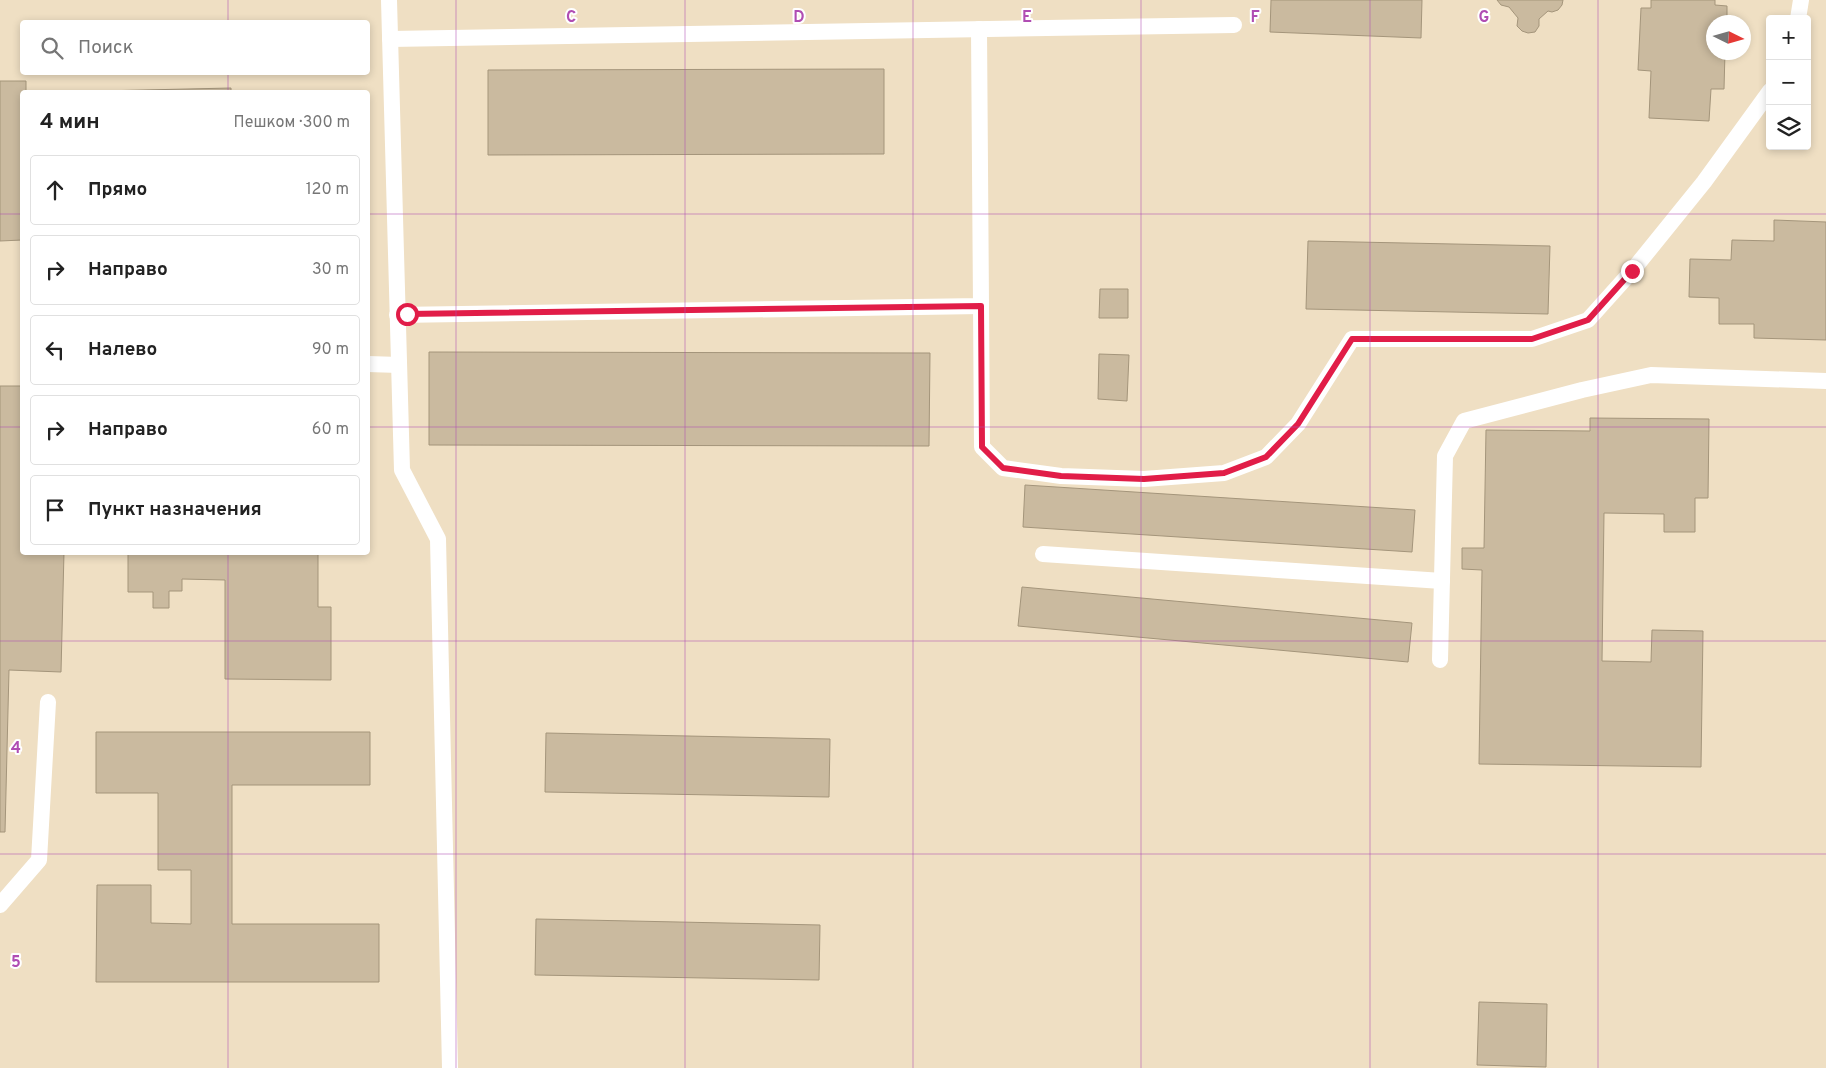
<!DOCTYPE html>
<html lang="ru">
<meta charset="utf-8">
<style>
body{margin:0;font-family:Overpass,sans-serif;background:#f6f6f6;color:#222}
.controls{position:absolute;right:15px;top:15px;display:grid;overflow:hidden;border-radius:5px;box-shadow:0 2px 8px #0003}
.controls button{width:45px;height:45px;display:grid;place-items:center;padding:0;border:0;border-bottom:1px solid #e0e0e0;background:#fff;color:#222;font:25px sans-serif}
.compass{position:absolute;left:1706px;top:15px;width:45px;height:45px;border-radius:50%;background:#fff;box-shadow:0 2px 8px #0003;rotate:95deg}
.stop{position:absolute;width:15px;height:15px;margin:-11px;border:4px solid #e11d48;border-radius:50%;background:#fff}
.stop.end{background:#e11d48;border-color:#fff;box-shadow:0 1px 5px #0008}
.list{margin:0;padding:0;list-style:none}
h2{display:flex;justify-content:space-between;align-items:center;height:65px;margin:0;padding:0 20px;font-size:21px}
h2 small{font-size:16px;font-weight:400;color:#767676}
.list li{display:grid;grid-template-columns:32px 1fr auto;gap:15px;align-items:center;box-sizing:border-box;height:70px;margin:0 10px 10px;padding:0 10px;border:1px solid #e0e0e0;border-radius:5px}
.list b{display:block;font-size:19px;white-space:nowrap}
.list em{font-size:16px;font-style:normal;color:#767676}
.icon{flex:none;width:28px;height:28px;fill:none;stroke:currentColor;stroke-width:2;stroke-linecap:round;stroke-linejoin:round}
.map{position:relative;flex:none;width:1826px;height:1068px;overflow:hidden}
.search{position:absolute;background:#fff;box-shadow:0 2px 8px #0003;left:20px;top:20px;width:350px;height:55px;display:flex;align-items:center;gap:12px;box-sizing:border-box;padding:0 18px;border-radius:5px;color:#767676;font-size:19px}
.panel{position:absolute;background:#fff;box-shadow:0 2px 8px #0003;left:20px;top:90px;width:350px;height:465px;border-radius:5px}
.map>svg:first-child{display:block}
.building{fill:#caba9f;stroke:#a4957b}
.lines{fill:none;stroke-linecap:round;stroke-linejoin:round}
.service{stroke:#fff;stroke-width:16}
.route{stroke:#e11d48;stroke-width:6}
.grid{fill:none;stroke:#b04db3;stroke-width:1;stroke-opacity:0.55}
.grid-label{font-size:16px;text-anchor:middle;font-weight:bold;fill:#b04db3;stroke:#fff;stroke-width:4;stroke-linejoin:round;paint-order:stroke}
</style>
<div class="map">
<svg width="1826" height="1068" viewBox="0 0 1826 1068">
<rect width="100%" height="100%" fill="#efdfc3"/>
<g class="building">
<polygon points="1271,0 1422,0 1421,38 1270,32"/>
<polygon points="1497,0 1563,0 1562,5 1558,10 1552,12 1548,11 1539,19 1539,26 1535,32 1528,33 1522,31 1517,26 1518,18 1509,7 1501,5"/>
<polygon points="1651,0 1715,0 1715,5 1727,6 1727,22 1714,22 1714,52 1725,52 1724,89 1711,89 1709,121 1649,118 1651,71 1638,70 1641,8 1651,8"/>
<polygon points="884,69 884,154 488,155 488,70"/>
<polygon points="0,81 26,81 26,92 22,92 22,240 0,241"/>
<polygon points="231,88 231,92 56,92"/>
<polygon points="1774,220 1826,222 1826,340 1754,338 1754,324 1719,324 1719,298 1689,297 1690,259 1731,260 1732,240 1774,241"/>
<polygon points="1308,241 1550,246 1548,314 1306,309"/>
<polygon points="1100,289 1128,289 1128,318 1099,318"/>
<polygon points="429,352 930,353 929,446 429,445"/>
<polygon points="1099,354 1129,355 1127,401 1098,399"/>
<polygon points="0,386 22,386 22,552 64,552 61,672 9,670 5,832 0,832"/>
<polygon points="1590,418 1709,419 1708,498 1695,498 1695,532 1664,532 1664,514 1604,513 1602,661 1651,662 1652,630 1703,631 1701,767 1479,764 1482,570 1462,569 1462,548 1484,548 1486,430 1590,431"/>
<polygon points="1025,485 1415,510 1412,552 1023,527"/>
<polygon points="128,552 318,552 318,607 331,607 331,680 225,679 225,580 182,579 182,591 169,591 169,608 153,608 153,592 128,592"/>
<polygon points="1022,587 1412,623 1408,662 1018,626"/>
<polygon points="96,732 370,732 370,785 232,785 232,924 379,924 379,982 96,982 97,885 151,885 151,923 191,924 191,870 158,870 158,793 96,793"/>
<polygon points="546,733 830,739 829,797 545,792"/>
<polygon points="536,919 820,925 819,980 535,975"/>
<polygon points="1479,1002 1547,1004 1546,1067 1477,1065"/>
</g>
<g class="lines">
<g class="service">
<polyline points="389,0 402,470 438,539 450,1068"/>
<polyline points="1798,19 1801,0"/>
<polyline points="390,39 1234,25"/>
<polyline points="981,306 982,447 1003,468 1061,476 1144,479 1224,473 1266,457 1298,424 1352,339 1532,339 1588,320 1632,271 1704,182 1770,91"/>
<polyline points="397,315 981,306 979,29"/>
<polyline points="368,364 399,365"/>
<polyline points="1043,554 1442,581"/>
<polyline points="1440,660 1445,456 1464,421 1582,390 1651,375 1826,381"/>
<polyline points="0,905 39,860 48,702"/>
</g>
</g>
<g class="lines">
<polyline class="route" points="407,314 981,306 982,447 1003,468 1061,476 1144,479 1224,473 1266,457 1298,424 1352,339 1532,339 1588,320 1632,271"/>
</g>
<path class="grid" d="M228 0V22M456 0V1068M685 0V1068M913 0V1068M1141 0V1068M1370 0V1068M1598 0V1068M228 72V92M0 214H22M368 214H1826M0 427H22M368 427H1826M228 552V1068M0 641H1826M0 854H1826"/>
<g class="grid-label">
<text x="571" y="22">C</text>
<text x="799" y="22">D</text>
<text x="1027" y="22">E</text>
<text x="1255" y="22">F</text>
<text x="1484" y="22">G</text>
<text x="16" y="753">4</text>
<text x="16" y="967">5</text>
</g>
</svg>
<div class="controls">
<button>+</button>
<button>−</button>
<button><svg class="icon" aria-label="layers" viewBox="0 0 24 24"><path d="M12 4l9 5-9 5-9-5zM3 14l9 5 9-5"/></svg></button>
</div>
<svg class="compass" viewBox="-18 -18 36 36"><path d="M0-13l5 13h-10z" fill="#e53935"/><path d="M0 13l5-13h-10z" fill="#767676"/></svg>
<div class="stop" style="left:407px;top:314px"></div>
<div class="stop end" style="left:1632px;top:271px"></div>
<div class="search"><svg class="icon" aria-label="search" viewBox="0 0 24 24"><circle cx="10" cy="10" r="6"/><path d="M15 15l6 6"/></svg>Поиск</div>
<section class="panel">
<h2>4 мин<small>Пешком · 300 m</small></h2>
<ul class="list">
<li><svg class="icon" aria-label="ahead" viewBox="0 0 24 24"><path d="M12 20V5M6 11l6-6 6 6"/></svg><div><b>Прямо</b></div><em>120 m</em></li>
<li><svg class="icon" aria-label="right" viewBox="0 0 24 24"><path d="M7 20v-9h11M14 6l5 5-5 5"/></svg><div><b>Направо</b></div><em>30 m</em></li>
<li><svg class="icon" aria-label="left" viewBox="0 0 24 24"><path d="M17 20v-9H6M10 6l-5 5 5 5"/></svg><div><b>Налево</b></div><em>90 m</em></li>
<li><svg class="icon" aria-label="right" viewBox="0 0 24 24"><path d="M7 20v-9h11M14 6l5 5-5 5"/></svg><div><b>Направо</b></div><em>60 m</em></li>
<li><svg class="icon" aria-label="arrive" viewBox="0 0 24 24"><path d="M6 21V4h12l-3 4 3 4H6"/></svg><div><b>Пункт назначения</b></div></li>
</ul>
</section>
</div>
